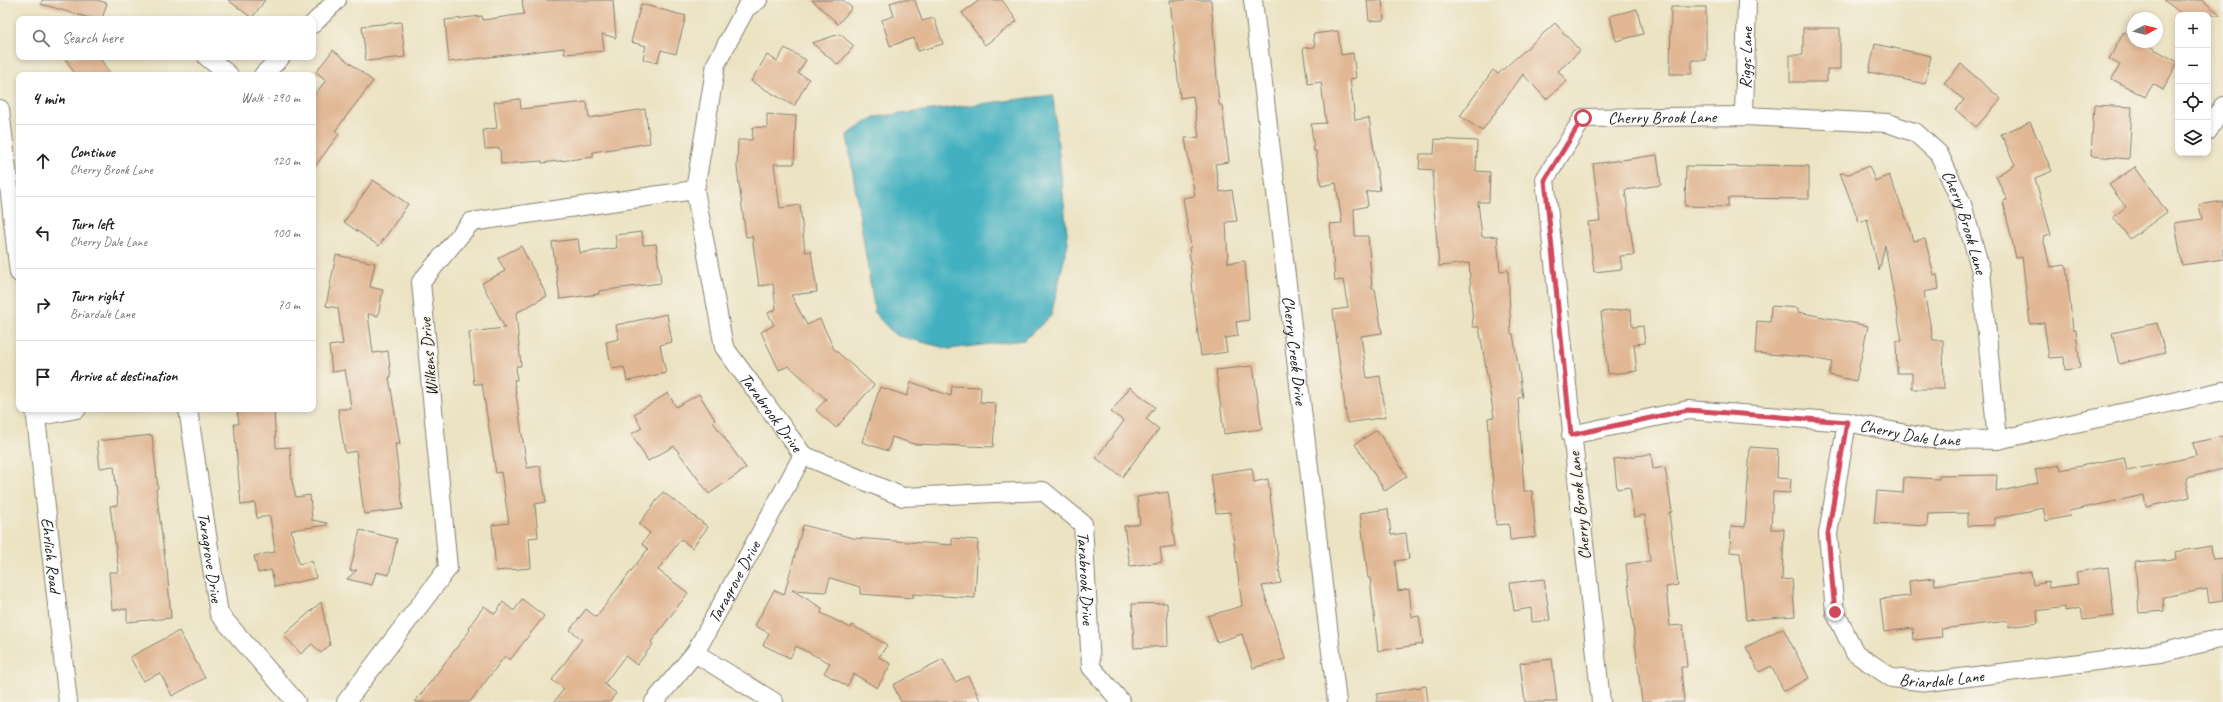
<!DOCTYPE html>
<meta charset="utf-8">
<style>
body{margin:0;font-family:Caveat,sans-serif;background:#f6f6f6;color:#222}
.controls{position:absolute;right:12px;top:12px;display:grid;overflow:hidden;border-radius:8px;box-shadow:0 2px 6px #0003}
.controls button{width:36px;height:36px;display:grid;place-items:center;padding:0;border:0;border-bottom:1px solid #e0e0e0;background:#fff;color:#222;font:20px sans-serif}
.compass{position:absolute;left:2127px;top:12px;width:36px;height:36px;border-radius:50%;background:#fff;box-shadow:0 2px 6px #0003;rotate:83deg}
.stop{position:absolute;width:12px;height:12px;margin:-9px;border:3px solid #d1495b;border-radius:50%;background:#fff}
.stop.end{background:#d1495b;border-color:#fff;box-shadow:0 1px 4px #0008}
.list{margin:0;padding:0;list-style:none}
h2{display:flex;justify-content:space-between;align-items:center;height:52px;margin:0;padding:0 16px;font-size:17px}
h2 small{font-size:13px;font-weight:400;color:#767676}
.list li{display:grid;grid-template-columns:26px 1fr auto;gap:12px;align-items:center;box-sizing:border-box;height:72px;padding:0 16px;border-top:1px solid #e0e0e0}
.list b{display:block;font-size:15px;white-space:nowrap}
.list p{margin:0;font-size:13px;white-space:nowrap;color:#767676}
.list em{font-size:13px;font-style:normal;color:#767676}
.icon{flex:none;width:22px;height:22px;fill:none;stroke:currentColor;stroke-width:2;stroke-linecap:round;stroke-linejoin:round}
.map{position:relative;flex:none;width:2223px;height:702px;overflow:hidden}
.search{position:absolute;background:#fff;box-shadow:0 2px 6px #0003;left:16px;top:16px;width:300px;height:44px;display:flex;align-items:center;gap:10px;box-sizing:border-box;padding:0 14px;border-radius:8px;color:#767676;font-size:15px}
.panel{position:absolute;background:#fff;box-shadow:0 2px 6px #0003;left:16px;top:72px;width:300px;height:340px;border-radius:8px}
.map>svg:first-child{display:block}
.water{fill:#43b0c0;stroke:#30666e}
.building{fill:#e1b794}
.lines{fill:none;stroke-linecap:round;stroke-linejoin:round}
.minor-casing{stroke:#848070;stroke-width:20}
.minor{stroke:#fff;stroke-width:18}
.route{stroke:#d1495b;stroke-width:5}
.labels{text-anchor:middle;stroke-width:3.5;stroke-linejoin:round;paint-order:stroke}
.street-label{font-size:17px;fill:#1c1c1c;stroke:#f7f3e8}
</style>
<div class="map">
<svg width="2223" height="702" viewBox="0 0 2223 702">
<rect width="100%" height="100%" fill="#f7f3e8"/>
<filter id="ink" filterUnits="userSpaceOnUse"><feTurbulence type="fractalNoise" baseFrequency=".025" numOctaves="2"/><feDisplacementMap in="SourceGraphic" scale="8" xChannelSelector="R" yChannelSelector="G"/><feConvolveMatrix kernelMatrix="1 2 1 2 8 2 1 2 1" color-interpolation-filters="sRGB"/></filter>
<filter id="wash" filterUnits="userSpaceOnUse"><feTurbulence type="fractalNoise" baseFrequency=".012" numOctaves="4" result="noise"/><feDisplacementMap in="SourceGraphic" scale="16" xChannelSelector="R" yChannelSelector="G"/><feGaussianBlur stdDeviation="0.9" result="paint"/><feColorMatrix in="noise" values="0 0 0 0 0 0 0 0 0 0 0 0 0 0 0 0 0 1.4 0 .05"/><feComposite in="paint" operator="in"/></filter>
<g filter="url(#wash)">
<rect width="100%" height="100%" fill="#ece3c3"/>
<polygon class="water" points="1053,95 1068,243 1051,316 1024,340 949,349 895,335 875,314 847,135 874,117"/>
<g id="blocks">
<g class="building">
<polygon points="42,0 97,0 107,3 102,19 93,19 41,4"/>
<polygon points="228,0 265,0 252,18"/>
<polygon points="522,0 613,0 616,38 602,34 604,51 564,54 564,48 449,62 445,20 482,16 483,20 524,14"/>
<polygon points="812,0 843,0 852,8 838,24"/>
<polygon points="900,0 915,0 922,21 934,18 943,44 918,51 914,38 890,46 882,20 894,16 890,3"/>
<polygon points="980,0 1002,0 1017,21 985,45 962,13"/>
<polygon points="1170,0 1211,0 1219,105 1222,105 1229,162 1215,164 1220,192 1232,190 1237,221 1226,222 1228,263 1245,261 1249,320 1236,322 1238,336 1225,338 1227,352 1201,356 1194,304 1189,248 1191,247 1183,198 1195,196 1185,138 1199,137 1193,96 1180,98"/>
<polygon points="1367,0 1382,0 1384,20 1369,21"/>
<polygon points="2164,0 2202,0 2221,15 2183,15"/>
<polygon points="641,4 686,16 676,54 661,50 657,63 643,59 646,46 631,42"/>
<polygon points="1671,7 1706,7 1706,60 1692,60 1692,74 1670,74"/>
<polygon points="1637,9 1643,34 1616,41 1610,16"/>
<polygon points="401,22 405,57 366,61 362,26"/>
<polygon points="1555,23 1580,51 1558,71 1567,81 1546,99 1523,74 1482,131 1460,116 1493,70 1498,74"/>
<polygon points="1803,28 1840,28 1840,69 1827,69 1827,82 1790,82 1790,55 1803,55"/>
<polygon points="1338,31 1341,55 1353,53 1356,78 1350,79 1355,120 1369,118 1380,190 1366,192 1368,206 1354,209 1355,236 1368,236 1372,289 1375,289 1382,333 1361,336 1367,378 1380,376 1386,417 1347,423 1333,310 1348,308 1343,280 1335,281 1330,224 1342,223 1336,183 1321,186 1316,151 1314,151 1311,124 1326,123 1321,82 1308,84 1303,48 1315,47 1313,34"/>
<polygon points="2124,32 2133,37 2133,42 2141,42 2178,62 2163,90 2153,84 2145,97 2112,79 2120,65 2109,59"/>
<polygon points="840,34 854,46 838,65 812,43"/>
<polygon points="1875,44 1931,56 1925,84 1869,72"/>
<polygon points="785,48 806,60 798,73 809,79 794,106 751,81 767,55 777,61"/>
<polygon points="333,50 373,81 335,131 339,134 313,169 313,97 326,80 316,72"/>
<polygon points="64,57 99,57 111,75 76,75"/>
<polygon points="1961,64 2001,99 1976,127 1956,110 1964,100 1944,83"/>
<polygon points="520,99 521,109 587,102 589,118 645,109 650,143 593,152 593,157 542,163 542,161 501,164 500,148 485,149 483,130 497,128 494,102"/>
<polygon points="2094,105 2132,107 2129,159 2091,156"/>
<polygon points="767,114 796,116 794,164 774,164 780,208 800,205 805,252 811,251 817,292 791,295 807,325 820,319 834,349 874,385 836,428 816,410 826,399 789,366 779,370 761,332 774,325 768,313 776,309 773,284 759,286 752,236 746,237 737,168 738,140 752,140 753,127 767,128"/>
<polygon points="2030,122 2052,171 2035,178 2051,235 2043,237 2050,267 2066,265 2073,330 2076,330 2080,368 2065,370 2064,357 2049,358 2044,323 2030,324 2022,257 2016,258 2003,201 2007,200 1996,176 2015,165 2001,134"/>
<polygon points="1435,139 1477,141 1476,171 1490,172 1489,202 1478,202 1482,237 1497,236 1500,271 1508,270 1511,334 1513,334 1523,397 1518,398 1524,491 1532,491 1536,537 1510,540 1509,524 1496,525 1488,418 1494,417 1479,327 1473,327 1469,263 1439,266 1433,195 1433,170 1419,169 1420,154 1434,154"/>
<polygon points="1657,155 1661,185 1625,190 1634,255 1620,256 1622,269 1594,272 1588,222 1600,221 1593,164"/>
<polygon points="1755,165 1809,166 1809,199 1728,198 1728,207 1685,206 1686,166 1755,167"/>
<polygon points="1869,166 1875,181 1889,175 1908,223 1913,241 1925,239 1934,275 1937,274 1939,289 1924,292 1933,340 1943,340 1944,389 1912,389 1912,373 1897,373 1896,341 1902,341 1885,245 1879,271 1867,219 1859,222 1840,173 1849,174"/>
<polygon points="2135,167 2167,212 2130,239 2113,217 2126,207 2109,185"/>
<polygon points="373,180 408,204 379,246 344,222"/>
<polygon points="2223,201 2223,259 2182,265 2175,223 2202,219 2199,205"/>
<polygon points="642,232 643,245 656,244 661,283 599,291 599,294 560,299 552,242 578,239 580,253 617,248 615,235"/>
<polygon points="521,246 547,296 516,313 521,366 516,366 517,380 514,380 527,468 540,466 546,502 535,504 538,537 529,538 531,568 496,571 492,525 509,523 501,472 496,473 482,384 474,384 469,332 505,328 482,283 505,271 498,258"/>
<polygon points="336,255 375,263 370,287 383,290 378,316 368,314 373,353 388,351 391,377 389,377 400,444 395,444 403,509 364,514 356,451 345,453 338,409 351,409 349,392 345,370 332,372 329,346 343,344 338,308 326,306"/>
<polygon points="1771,306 1798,308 1798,312 1868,326 1856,381 1829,375 1832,362 1807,357 1755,353 1757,321 1770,322"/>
<polygon points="1631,309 1632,327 1643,326 1645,343 1634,344 1637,371 1608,374 1601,312"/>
<polygon points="667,314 672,342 660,345 666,373 627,381 624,367 612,369 606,342 619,339 616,325"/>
<polygon points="2157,323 2165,353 2119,364 2112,333"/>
<polygon points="1253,366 1262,429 1224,434 1216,370"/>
<polygon points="911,382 951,396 952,386 981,387 980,402 996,403 993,447 914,444 892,437 888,451 862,442 880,387 907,396"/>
<polygon points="1130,387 1155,407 1146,419 1159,429 1122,477 1096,458 1124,421 1111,412"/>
<polygon points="668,393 676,407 699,394 715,420 713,422 746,468 709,494 674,446 648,461 631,434 642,428 634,414"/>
<polygon points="237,409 274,409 276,448 290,447 292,481 296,497 310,495 312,520 327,523 327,525 291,530 299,564 312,561 316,578 275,587 271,570 258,573 254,556 275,552 270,516 257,518 255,503 241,505 234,424 239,424"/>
<polygon points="1377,430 1407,476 1385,491 1355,444"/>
<polygon points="152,435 158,488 156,489 166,568 167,568 171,618 127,622 127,609 112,610 109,572 119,572 110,506 118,505 114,466 100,468 97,441"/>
<polygon points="2223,436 2223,469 2186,478 2190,497 2146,507 2144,495 2069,511 2070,516 2046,521 2043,508 1995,518 1995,525 1968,526 1968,513 1928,514 1927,526 1874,523 1877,491 1903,493 1904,477 1939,479 1939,476 1997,475 1996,492 2038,483 2035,470 2060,465 2061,470 2124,457 2127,471 2196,456 2193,443"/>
<polygon points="1750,447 1778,449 1777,478 1791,479 1790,493 1773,492 1771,529 1784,529 1782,580 1792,579 1795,616 1746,620 1740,553 1730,552 1731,526 1745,527"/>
<polygon points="1651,454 1653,469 1665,467 1672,512 1669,512 1678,585 1666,587 1670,626 1683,625 1687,667 1681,667 1684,702 1642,702 1626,564 1650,561 1645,515 1634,517 1630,487 1617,489 1614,459"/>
<polygon points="1252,468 1254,482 1268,479 1281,583 1262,586 1285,659 1253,668 1242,634 1217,642 1208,616 1242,606 1230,512 1216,513 1211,474"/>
<polygon points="663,492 708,527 692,548 681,539 658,570 688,593 651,642 653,644 637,665 625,656 604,684 616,693 610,702 554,702 564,689 552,680 582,639 570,630 586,609 596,617 648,549 642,544 650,533 639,524"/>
<polygon points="1168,492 1175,546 1160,548 1162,562 1130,566 1124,526 1140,524 1137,497"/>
<polygon points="1388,509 1391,535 1406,533 1409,559 1395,561 1398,591 1409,589 1412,617 1419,616 1423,644 1378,651 1370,578 1368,578 1360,513"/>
<polygon points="803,525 853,538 952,545 952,538 978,540 975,598 913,594 913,598 860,594 860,587 830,578 826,592 792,590 822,608 821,613 851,628 852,625 887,645 879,657 891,664 877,688 854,674 847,686 824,673 830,663 796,646 790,658 763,645 769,633 755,626 774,590 784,595"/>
<polygon points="360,530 397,539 389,575 376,572 372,585 347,579 357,570 350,571"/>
<polygon points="2211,546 2213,559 2223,558 2223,601 2209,603 2207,589 2163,597 2164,611 2139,613 2135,562 2176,559 2175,552"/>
<polygon points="2108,567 2114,616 2083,620 2081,608 2065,611 2065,607 2037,611 2038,623 2008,627 2007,621 1941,629 1942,637 1914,640 1913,628 1884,632 1880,599 1910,596 1909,581 1934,578 1935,585 2031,572 2033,585 2048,582 2049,588 2078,584 2076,572"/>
<polygon points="1544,579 1550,620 1532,622 1531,608 1514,611 1510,583"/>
<polygon points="522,599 544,616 510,660 505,656 470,702 415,702 470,630 468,628 484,606 495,614 503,602 514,611"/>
<polygon points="321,602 330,645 321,653 312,644 301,654 284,635"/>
<polygon points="1167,603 1168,646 1134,648 1132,604"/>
<polygon points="1783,628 1809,678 1784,691 1771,666 1759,672 1746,647"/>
<polygon points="179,631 205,678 172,696 160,673 143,681 130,657"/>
<polygon points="943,659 955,682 968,676 981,702 901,702 893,685"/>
<polygon points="1552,659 1557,702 1525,702 1520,663"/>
<polygon points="1426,686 1428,702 1377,702 1377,694"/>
</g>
</g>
</g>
<g filter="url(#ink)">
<use href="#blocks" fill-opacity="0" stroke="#848070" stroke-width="1"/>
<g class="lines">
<defs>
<g id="minor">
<path id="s1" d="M758 0 746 8 716 64 695 190 724 347 803 455 903 497 1043 491 1083 524 1091 667 1121 702"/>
<path id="s2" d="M1253 0 1337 702"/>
<polyline points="313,24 337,0"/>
<polyline points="207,57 229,75"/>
<polyline points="263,75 281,57"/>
<polyline points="0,109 19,273"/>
<path id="s3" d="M1744 116 1747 0"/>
<polyline points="2208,131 2223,106"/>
<path id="s4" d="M35 409 68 702"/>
<path id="s5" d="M188 409 219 614 296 702"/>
<polyline points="36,417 77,409"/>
<path id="s6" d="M1847 422 1828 534 1835 612 1855 653 1892 678 1928 682 2160 653 2223 638"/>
<path id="s7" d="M1571 435 1688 410 1847 422 1931 439 1997 440 2223 391"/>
<polyline points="695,653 774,702"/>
<polyline points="346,702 448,568 421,282 471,222 695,190"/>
<path id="s8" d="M654 702 695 653 803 455"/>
<path id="s9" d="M1601 702 1545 179 1583 118 1744 116 1888 123 1916 133 1939 154 1962 204 1981 271 1997 440"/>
</g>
</defs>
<use href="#minor" class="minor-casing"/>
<use href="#minor" class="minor"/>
</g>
</g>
<g class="lines" filter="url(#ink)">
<polyline class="route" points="1583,118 1545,180 1571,435 1688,410 1847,422 1828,534 1835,612"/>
</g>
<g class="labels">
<g class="street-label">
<text dy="6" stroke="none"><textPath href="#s3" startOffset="58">Riggs Lane</textPath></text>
<text dy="6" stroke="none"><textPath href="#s9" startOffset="677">Cherry Brook Lane</textPath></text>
<text dy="6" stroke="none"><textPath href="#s9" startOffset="1037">Cherry Brook Lane</textPath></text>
<text dy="6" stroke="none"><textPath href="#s2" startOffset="353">Cherry Creek Drive</textPath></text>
<text transform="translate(428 357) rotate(-95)" y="6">Wilkens Drive</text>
<text dy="6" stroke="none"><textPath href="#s1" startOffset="446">Tarabrook Drive</textPath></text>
<text dy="6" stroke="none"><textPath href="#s7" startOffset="343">Cherry Dale Lane</textPath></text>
<text transform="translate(1579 506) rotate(-96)" y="6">Cherry Brook Lane</text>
<text dy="6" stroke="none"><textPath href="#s4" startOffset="147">Ehrlich Road</textPath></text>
<text dy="6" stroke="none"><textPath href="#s5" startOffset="150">Taragrove Drive</textPath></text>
<text dy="6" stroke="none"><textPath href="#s1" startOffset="854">Tarabrook Drive</textPath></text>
<text dy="6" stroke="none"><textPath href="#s8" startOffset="145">Taragrove Drive</textPath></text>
<text dy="6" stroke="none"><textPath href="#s6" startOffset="332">Briardale Lane</textPath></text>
</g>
</g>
</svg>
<div class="controls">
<button>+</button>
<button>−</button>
<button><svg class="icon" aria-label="locate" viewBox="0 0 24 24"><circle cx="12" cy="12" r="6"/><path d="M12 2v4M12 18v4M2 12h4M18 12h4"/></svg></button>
<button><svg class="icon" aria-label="layers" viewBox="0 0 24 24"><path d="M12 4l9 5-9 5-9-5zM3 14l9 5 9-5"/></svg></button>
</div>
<svg class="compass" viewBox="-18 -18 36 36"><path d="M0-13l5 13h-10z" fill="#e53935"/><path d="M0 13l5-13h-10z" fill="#767676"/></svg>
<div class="stop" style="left:1583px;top:118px"></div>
<div class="stop end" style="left:1835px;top:612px"></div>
<div class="search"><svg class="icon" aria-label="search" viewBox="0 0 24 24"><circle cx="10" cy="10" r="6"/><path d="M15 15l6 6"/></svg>Search here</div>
<section class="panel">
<h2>4 min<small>Walk · 290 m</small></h2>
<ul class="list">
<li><svg class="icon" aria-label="ahead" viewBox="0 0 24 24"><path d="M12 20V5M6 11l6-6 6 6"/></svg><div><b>Continue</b><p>Cherry Brook Lane</p></div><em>120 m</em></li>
<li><svg class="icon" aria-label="left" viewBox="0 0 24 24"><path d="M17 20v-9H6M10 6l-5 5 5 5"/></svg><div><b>Turn left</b><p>Cherry Dale Lane</p></div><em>100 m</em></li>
<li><svg class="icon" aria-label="right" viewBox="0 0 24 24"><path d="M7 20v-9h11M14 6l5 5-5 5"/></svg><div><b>Turn right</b><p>Briardale Lane</p></div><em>70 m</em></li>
<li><svg class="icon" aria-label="arrive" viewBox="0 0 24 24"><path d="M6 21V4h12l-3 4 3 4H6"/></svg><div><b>Arrive at destination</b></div></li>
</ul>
</section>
</div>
